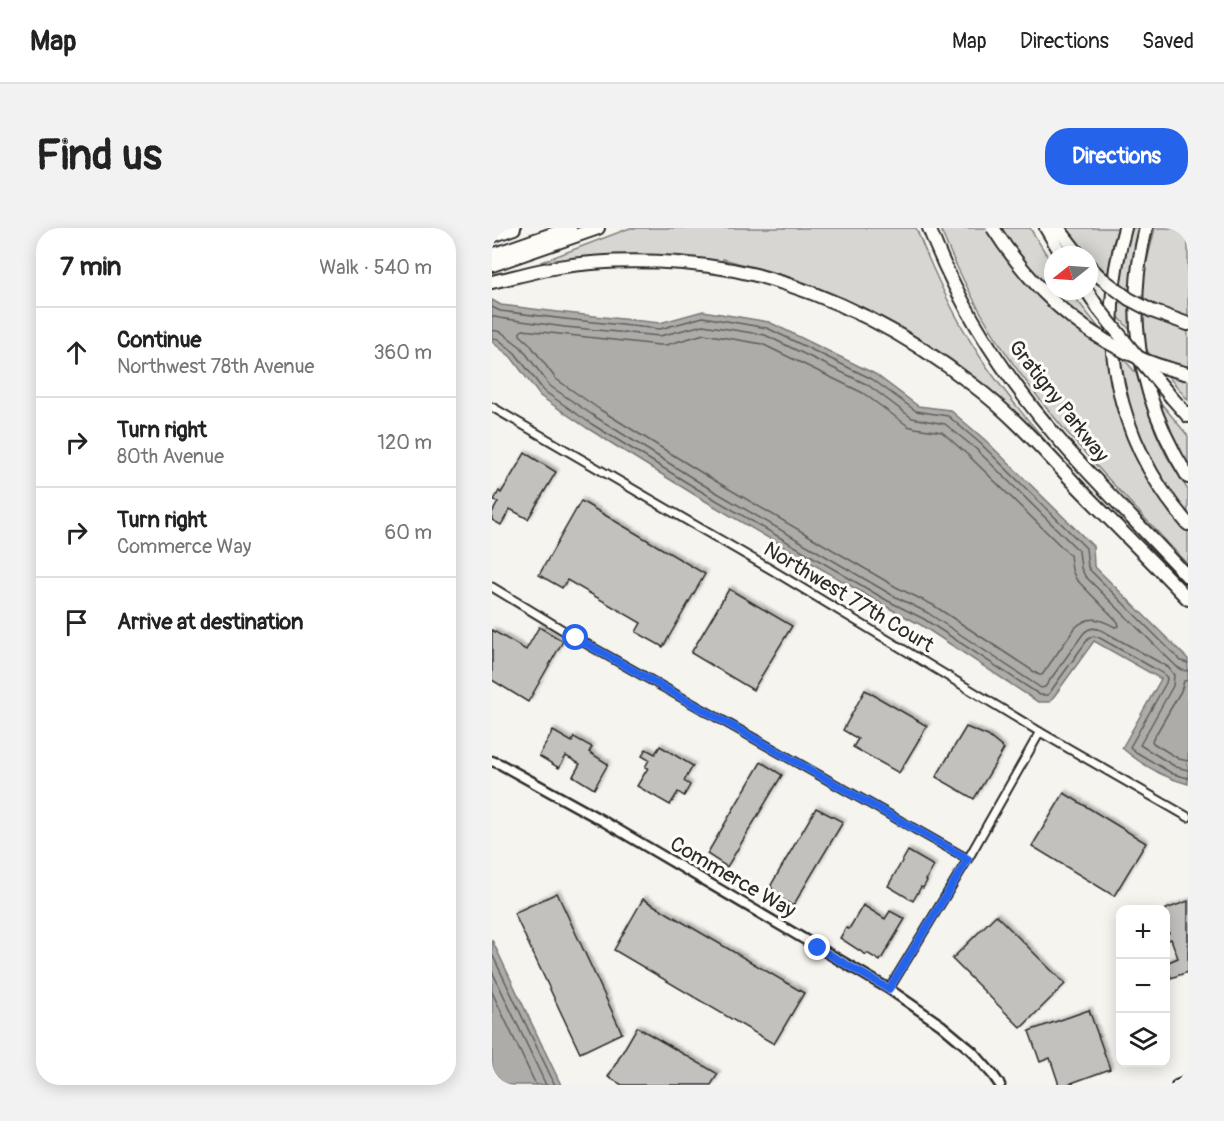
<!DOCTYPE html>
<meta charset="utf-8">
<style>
body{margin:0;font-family:Pangolin,sans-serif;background:#f2f2f2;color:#222}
.controls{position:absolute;right:18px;bottom:18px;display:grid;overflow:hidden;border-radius:12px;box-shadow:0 3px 15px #0003}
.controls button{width:54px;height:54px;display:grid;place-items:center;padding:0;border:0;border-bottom:2px solid #e0e0e0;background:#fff;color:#222;font:30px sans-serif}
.compass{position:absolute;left:552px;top:18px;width:54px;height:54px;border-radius:50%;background:#fff;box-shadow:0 3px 15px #0003;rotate:253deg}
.stop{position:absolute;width:18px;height:18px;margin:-14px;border:4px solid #2563eb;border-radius:50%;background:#fff}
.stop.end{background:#2563eb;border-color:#fff;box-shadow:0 2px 6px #0008}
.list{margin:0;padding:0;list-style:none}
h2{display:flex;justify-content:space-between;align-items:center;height:78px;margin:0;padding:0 24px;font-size:26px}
h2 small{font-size:20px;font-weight:400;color:#767676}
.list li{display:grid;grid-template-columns:39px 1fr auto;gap:18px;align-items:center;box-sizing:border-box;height:90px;padding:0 24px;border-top:2px solid #e0e0e0}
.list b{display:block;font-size:22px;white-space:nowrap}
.list p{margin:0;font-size:20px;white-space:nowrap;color:#767676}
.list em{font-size:20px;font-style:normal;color:#767676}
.icon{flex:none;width:33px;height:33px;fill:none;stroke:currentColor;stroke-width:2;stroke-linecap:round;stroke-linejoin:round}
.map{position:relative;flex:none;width:696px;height:857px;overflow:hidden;border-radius:24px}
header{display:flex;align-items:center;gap:36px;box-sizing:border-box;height:84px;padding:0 30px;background:#fff;border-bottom:2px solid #e0e0e0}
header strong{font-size:28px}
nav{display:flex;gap:33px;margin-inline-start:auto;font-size:21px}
.intro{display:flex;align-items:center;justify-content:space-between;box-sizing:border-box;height:144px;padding:0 36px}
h1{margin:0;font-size:42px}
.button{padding:15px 27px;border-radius:24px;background:#2563eb;color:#fff;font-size:21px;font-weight:700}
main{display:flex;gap:36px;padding:0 36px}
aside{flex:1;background:#fff;border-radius:24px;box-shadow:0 3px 15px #0003}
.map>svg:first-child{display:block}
.green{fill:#d7d6d2;stroke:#81807e;stroke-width:1.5}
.water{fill:#adaca9;stroke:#797877;stroke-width:1.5}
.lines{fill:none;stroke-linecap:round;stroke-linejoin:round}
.shore{stroke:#5f5f5d;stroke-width:1.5}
.building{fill:#c2c1be;stroke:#2b2b2b;stroke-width:1.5;filter:url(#shadow)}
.minor-casing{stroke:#2b2b2b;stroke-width:11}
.tertiary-casing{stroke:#2b2b2b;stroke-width:13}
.motorway-casing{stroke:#2b2b2b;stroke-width:16}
.minor{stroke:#fdfcf7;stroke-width:7}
.tertiary{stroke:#fdfcf7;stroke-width:8}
.motorway{stroke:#fdfcf7;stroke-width:12}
.motorway-bridge-casing{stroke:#2b2b2b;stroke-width:16;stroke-linecap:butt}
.motorway-bridge{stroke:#fdfcf7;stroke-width:12}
.route{stroke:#2563eb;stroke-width:8}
.labels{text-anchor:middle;stroke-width:6;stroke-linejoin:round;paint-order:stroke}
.street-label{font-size:21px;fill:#2b2b2b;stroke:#fdfcf7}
</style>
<header>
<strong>Map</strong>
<nav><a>Map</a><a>Directions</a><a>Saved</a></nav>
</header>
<div class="intro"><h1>Find us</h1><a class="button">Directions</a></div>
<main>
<aside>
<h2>7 min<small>Walk · 540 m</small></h2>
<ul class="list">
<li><svg class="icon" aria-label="ahead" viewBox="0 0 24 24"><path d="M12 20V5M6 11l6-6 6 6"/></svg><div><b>Continue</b><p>Northwest 78th Avenue</p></div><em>360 m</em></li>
<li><svg class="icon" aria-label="right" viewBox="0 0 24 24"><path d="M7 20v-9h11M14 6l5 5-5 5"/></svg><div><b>Turn right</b><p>80th Avenue</p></div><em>120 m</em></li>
<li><svg class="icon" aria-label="right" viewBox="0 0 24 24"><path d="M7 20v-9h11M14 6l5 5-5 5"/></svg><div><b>Turn right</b><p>Commerce Way</p></div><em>60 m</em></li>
<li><svg class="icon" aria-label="arrive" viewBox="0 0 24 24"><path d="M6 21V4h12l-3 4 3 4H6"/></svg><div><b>Arrive at destination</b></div></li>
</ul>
</aside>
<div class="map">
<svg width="696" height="857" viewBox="0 0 696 857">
<defs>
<filter id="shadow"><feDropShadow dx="2.5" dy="-2.5" stdDeviation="1.5" flood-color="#0004"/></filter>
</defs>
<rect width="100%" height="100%" fill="#f5f4ef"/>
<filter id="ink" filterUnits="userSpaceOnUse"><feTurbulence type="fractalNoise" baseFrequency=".0167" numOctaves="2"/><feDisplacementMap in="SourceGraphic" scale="12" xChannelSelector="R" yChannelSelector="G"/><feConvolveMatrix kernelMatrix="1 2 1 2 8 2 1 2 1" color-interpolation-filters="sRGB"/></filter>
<g filter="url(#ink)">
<g class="green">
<path d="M138 0H424C443 48 465 96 495 139 527 184 564 225 601 266L599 268 529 196 398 97 360 76 314 55 294 48 231 31 230 34 50 37 49 34Z"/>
<path d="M448 0H538L561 37V63H578L611 105 619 147 686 291 696 302V337C640 275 579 215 530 148 497 103 469 52 448 0Z"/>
<polygon points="570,0 626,0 621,16 616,48 597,31 597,27 592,27"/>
<path d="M639 0H648C640 36 636 65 638 102L625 87 630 34Z"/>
<polygon points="663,0 696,0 696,90 664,78 650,70 654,37"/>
<polygon points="649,84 660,90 696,102 696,140 661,130 651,118"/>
<path d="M626 127 630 129 644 145 663 203 674 227 696 262V286C674 258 656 228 643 194 635 172 631 149 626 127Z"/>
<polygon points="675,147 696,152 696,172"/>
<polygon points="664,169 696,208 696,240 675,201"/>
</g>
<g class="water">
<path d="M0 72 9 77 74 85 168 95 211 83 277 94 383 146 426 178 458 182 492 211 601 318 602 338 696 431V556C672 550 649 536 630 520L669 451 602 413 558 474H546L429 397 393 378 203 267 95 200 48 168 19 129 0 114Z"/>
<polygon points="0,712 69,857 0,857"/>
</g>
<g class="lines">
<g class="shore">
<polyline points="0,79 8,83 73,91 168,101 211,89 275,100 380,151 424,183 456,188 489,216 594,320 596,339 598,342 689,433 696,435"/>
<polyline points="0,88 7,90 73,99 168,108 211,97 273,107 376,157 420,190 453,196 484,221 587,323 589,340 593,348 685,439 690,442 696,443"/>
<path d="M0 102 9 104 29 119 58 158 102 188 210 256 400 367 436 385 549 460 553 459 591 406C596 400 602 399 609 402L676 439 682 447 681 458 648 517 684 539 696 542"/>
<path d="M31 102 167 117H174L212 106 270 116 371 165 416 198 423 200 450 204 477 228 578 327 580 342 584 351 626 394 627 398 623 399C608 391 597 386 583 400L550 447H547L441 377 404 359 215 248 107 181 64 151 37 115 28 107V104Z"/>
<polyline points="0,110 6,111 23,125 52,163 98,195 207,262 396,373 432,391 548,467 556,467 596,411 601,408 606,409 672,446 675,450 674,455 638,519 644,524 681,546 696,550"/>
<polyline points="696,452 692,453 689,463 660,513 661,515 687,531 696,533"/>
<polyline points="0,726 63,857"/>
<polyline points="0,743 54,857"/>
<polyline points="0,764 44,857"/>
</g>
</g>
<g class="building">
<polygon points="33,225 64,244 36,291 18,281 9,297 0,292 0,285 6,274 2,272 7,263 9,265"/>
<polygon points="89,273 213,346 171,419 144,404 149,395 75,352 70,360 47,347"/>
<polygon points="237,361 300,398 261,462 199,425"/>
<polygon points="47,399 71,413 36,474 0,452 0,402 34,422"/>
<polygon points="373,462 435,498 407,545 361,519 366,511 351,502"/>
<polygon points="474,499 496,508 512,521 482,571 444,549"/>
<polygon points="61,503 80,514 82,509 100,519 97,524 116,536 102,561 81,548 88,536 74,528 67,540 47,528"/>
<polygon points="168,518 201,538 192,553 198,557 192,568 186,564 178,577 145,558 156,540 153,539 157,532 150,528 154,521 163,526"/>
<polygon points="269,534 290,547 235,639 215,626"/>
<polygon points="572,565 654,615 622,668 540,618"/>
<polygon points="324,580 351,594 301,678 282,666 279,657"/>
<polygon points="416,623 442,638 434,652 435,653 431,660 429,659 421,673 396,658"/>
<polygon points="65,665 130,805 88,825 22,685"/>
<polygon points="151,671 312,765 282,816 122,722"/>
<polygon points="696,673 696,744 679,750 674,735 686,730 679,711 674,713 674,706 677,705 674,695 674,681"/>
<polygon points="371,677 393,691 398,683 413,691 388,733 375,725 374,727 348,710 354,700 357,701"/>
<polygon points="504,687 573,756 529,800 460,731"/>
<polygon points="597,782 618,841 574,857 567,857 558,830 548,834 537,803"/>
<polygon points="145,799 226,846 219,857 130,857 116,849"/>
</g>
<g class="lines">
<defs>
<g id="minor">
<polyline points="0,179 280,342 548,504 696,589"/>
<polyline points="0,359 84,410 476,631"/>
<polyline points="397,761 476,631 548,504"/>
</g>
<g id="tertiary">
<polyline points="0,533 8,536 111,593 397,761 449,797 480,823 501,847 508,857"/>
<polyline points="685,857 696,853"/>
</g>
<g id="motorway">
<path d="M437 0C468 81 519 158 577 223 616 266 657 307 696 349"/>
<polyline points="554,0 570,27"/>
<polyline points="566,0 587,27"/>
<path d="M633 0C603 106 623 212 696 296"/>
<path d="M654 0C632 88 648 172 696 249"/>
<polyline points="0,8 22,0"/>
<polyline points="0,27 78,0"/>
<polyline points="0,37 106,0"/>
<polyline points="597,38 608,49"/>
<path d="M0 54C22 49 44 43 66 39 127 29 204 32 264 47 343 68 417 107 481 157 521 187 554 225 588 261 624 298 661 334 696 371"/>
<polyline points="595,63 607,81"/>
<polyline points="660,83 696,96"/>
<polyline points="680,170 696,188"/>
</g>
</defs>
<use href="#minor" class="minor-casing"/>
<use href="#tertiary" class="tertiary-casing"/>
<use href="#motorway" class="motorway-casing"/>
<use href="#minor" class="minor"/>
<use href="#tertiary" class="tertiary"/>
<use href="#motorway" class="motorway"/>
<defs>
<g id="motorway-bridge">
<path d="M501 0C538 58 588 106 652 132 666 138 681 142 696 146"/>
<polyline points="608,49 637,71 660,83"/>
<polyline points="607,81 639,121 680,170"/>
</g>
</defs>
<use href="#motorway-bridge" class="motorway-bridge-casing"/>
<use href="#motorway-bridge" class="motorway-bridge"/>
</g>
</g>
<g class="lines" filter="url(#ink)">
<polyline class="route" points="84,410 476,631 397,761 326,720"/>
</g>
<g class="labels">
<g class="street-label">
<text transform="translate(567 173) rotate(52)" y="7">Gratigny Parkway</text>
<text transform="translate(357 369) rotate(31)" y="7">Northwest 77th Court</text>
<text transform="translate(241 649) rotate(30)" y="7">Commerce Way</text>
</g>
</g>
</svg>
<div class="controls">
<button>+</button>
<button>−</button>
<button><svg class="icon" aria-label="layers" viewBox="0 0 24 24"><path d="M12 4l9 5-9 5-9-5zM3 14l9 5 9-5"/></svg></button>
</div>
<svg class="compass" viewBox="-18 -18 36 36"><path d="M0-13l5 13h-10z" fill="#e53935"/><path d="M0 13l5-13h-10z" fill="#767676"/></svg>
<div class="stop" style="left:84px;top:410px"></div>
<div class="stop end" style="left:326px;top:720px"></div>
</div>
</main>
